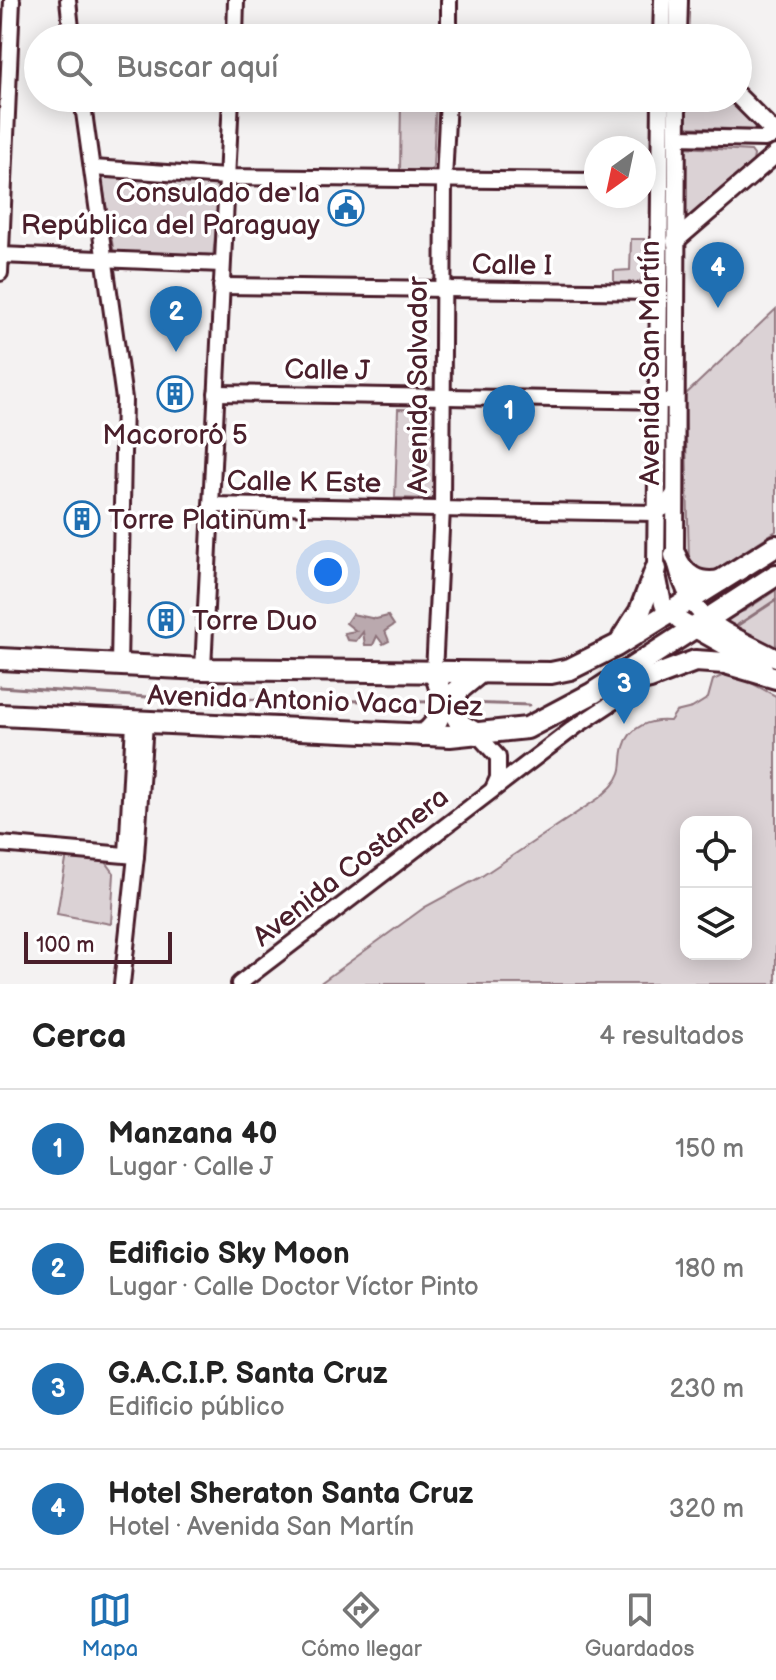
<!DOCTYPE html>
<html lang="es">
<meta charset="utf-8">
<style>
body{margin:0;font-family:"Balsamiq Sans",sans-serif;background:#f6f6f6;color:#222}
.controls{position:absolute;right:24px;bottom:24px;display:grid;overflow:hidden;border-radius:16px;box-shadow:0 4px 20px #0003}
.controls button{width:72px;height:72px;display:grid;place-items:center;padding:0;border:0;border-bottom:2px solid #e0e0e0;background:#fff;color:#222;font:40px sans-serif}
.compass{position:absolute;left:584px;top:136px;width:72px;height:72px;border-radius:50%;background:#fff;box-shadow:0 4px 20px #0003;rotate:213deg}
.scale{position:absolute;left:24px;bottom:20px;width:148px;box-sizing:border-box;padding-left:8px;border:4px solid #4a1f2b;border-top:0;font-size:22px;line-height:28px;white-space:nowrap;color:#4a1f2b;-webkit-text-stroke:6px #fff;paint-order:stroke}
.you{position:absolute;left:328px;top:572px;width:28px;height:28px;margin:-20px;border:6px solid #fff;border-radius:50%;background:#1a73e8;box-shadow:0 0 0 12px #1a73e833}
.badge{display:grid;place-items:center;width:52px;height:52px;border-radius:50%;background:#1f6fb2;color:#fff;font-size:26px;font-weight:700}
.pin{position:absolute;translate:-50% -66px;filter:drop-shadow(0 2px 4px #0008)}
.pin::after{content:'';position:absolute;top:42px;width:28px;height:24px;background:inherit;clip-path:polygon(0 0,100% 0,50% 100%)}
.list{margin:0;padding:0;list-style:none}
h2{display:flex;justify-content:space-between;align-items:center;height:104px;margin:0;padding:0 32px;font-size:34px}
h2 small{font-size:26px;font-weight:400;color:#767676}
.list li{display:grid;grid-template-columns:52px 1fr auto;gap:24px;align-items:center;box-sizing:border-box;height:120px;padding:0 32px;border-top:2px solid #e0e0e0}
.list b{display:block;font-size:30px;white-space:nowrap}
.list p{margin:0;font-size:26px;white-space:nowrap;color:#767676}
.list em{font-size:26px;font-style:normal;color:#767676}
.icon{flex:none;width:44px;height:44px;fill:none;stroke:currentColor;stroke-width:2;stroke-linecap:round;stroke-linejoin:round}
.map{position:relative;flex:none;width:776px;height:984px;overflow:hidden}
.search{position:absolute;background:#fff;box-shadow:0 4px 20px #0003;left:24px;right:24px;top:24px;height:88px;display:flex;align-items:center;gap:20px;box-sizing:border-box;padding:0 28px;border-radius:44px;color:#767676;font-size:30px}
.sheet{height:584px;background:#fff}
nav{display:flex;justify-content:space-around;align-items:center;box-sizing:border-box;height:112px;border-top:2px solid #e0e0e0;background:#fff;font-size:22px;color:#767676}
nav a{display:grid;justify-items:center;gap:4px}
nav .on{color:#1f6fb2}
.map>svg:first-child{display:block}
.green{fill:#dbd2d5;stroke:#927880;stroke-width:2;fill-rule:evenodd}
.water{fill:#baa9ae;stroke:#8d727a;stroke-width:2}
.lines{fill:none;stroke-linecap:round;stroke-linejoin:round}
.stream{stroke:#8d727a;stroke-width:3}
.minor-casing{stroke:#4a1f2b;stroke-width:20}
.major-casing{stroke:#4a1f2b;stroke-width:22}
.highway-casing{stroke:#4a1f2b;stroke-width:26}
.minor{stroke:#fff;stroke-width:14}
.major{stroke:#fff;stroke-width:16}
.highway{stroke:#fff;stroke-width:20}
.labels{text-anchor:middle;stroke-width:7;stroke-linejoin:round;paint-order:stroke}
.poi-label{font-size:28px;fill:#4a1f2b;stroke:#fff;text-anchor:start}
.street-label{font-size:28px;fill:#4a1f2b;stroke:#fff}
</style>
<div class="map">
<svg width="776" height="984" viewBox="0 0 776 984">
<rect width="100%" height="100%" fill="#f4f2f2"/>
<filter id="ink" filterUnits="userSpaceOnUse"><feTurbulence type="fractalNoise" baseFrequency=".0125" numOctaves="2"/><feDisplacementMap in="SourceGraphic" scale="16" xChannelSelector="R" yChannelSelector="G"/><feConvolveMatrix kernelMatrix="1 2 1 2 8 2 1 2 1" color-interpolation-filters="sRGB"/></filter>
<g filter="url(#ink)">
<g class="green">
<polygon points="401,98 436,98 433,168 428,172 400,171"/>
<polygon points="682,98 733,98 759,123 753,130 682,127"/>
<polygon points="683,147 751,151 754,155 753,162 681,229"/>
<polygon points="104,176 216,182 220,186 213,257 114,254 102,180"/>
<polygon points="631,239 644,239 643,278 636,285 614,284 614,271 630,270"/>
<polygon points="776,309 776,531 709,574 701,575 689,563 685,395"/>
<polygon points="398,409 437,410 434,499 395,498"/>
<polygon points="776,590 776,653 723,624 723,617 744,611"/>
<path d="M726 674 738 676 776 696V984H319L425 907 479 878 599 798C608 790 616 784 620 773 623 765 621 756 624 747 630 726 650 719 670 721L676 712 692 708 708 698 713 680ZM686 822H746V954H686Z"/>
<polygon points="67,854 103,858 114,873 111,924 57,914"/>
</g>
<polygon class="water" points="352,614 376,619 388,616 394,625 385,631 389,641 383,644 377,636 373,645 365,645 363,632 356,641 347,640 344,633 356,631 346,623"/>
<g class="lines">
<g class="stream">
<polyline points="738,625 776,600"/>
<polyline points="0,687 162,698 433,702"/>
<polyline points="465,703 529,705"/>
</g>
<defs>
<g id="minor">
<polyline points="68,0 72,38"/>
<polyline points="449,0 449,38"/>
<polyline points="235,38 236,0"/>
<polyline points="82,98 124,399 119,666"/>
<polyline points="677,137 764,139 776,135"/>
<polyline points="93,168 226,177 596,181"/>
<polyline points="644,181 659,182"/>
<polyline points="0,255 222,264"/>
<polyline points="0,273 12,0"/>
<polyline points="221,286 658,292"/>
<polyline points="216,393 668,401"/>
<polyline points="211,505 654,513 664,508 675,492"/>
<polyline points="203,669 231,98"/>
<polyline points="434,673 442,509 444,181 448,98"/>
<polyline points="477,734 498,757 498,778 493,789"/>
<polyline points="0,844 136,856"/>
<polyline points="127,854 134,723"/>
<polyline points="122,984 136,856 145,723"/>
<polyline points="239,984 575,727 639,685"/>
</g>
<g id="major">
<polyline points="662,38 663,0"/>
<polyline points="678,38 679,0"/>
<polyline points="738,96 776,134"/>
<polyline points="661,98 656,569 663,604 679,620 764,668"/>
<path d="M677 98 675 555C688 623 720 628 776 658"/>
<polyline points="675,241 776,154"/>
</g>
<g id="highway">
<path d="M675 555C683 576 698 585 720 581"/>
<polyline points="623,637 640,611 656,569"/>
<polyline points="0,659 203,669 551,673 570,669 616,646 776,546"/>
<polyline points="607,688 650,678 695,661 725,663 776,678"/>
<polyline points="0,715 450,736 527,728 593,693 776,575"/>
<polyline points="477,734 461,725 456,716 456,692 478,674"/>
<path d="M422 735C445 722 446 695 434 673"/>
</g>
</defs>
<use href="#minor" class="minor-casing"/>
<use href="#major" class="major-casing"/>
<use href="#highway" class="highway-casing"/>
<use href="#minor" class="minor"/>
<use href="#major" class="major"/>
<use href="#highway" class="highway"/>
</g>
</g>
<defs>
<symbol id="civic-ring" viewBox="-11 -11 22 22"><circle r="9.5" fill="#fff" stroke="#1f6fb2" stroke-width="1.5"/><path d="M-.6-6.5H3V-4.5H.6V-3L4-1V1h2V6H-6V1h2V-1L-.6-3ZM-1.2 2.5V6h2.4V2.5Z" fill="#1f6fb2"/></symbol>
<symbol id="building-ring" viewBox="-11 -11 22 22"><circle r="9.5" fill="#fff" stroke="#1f6fb2" stroke-width="1.5"/><path d="M-4-6H4V6H1V3H-1V6H-4ZM-2.5-4.3h1.7v1.8h-1.7ZM.8-4.3h1.7v1.8H.8ZM-2.5-1h1.7V.8h-1.7ZM.8-1h1.7V.8H.8Z" fill="#1f6fb2"/></symbol>
</defs>
<g fill-rule="evenodd">
<use href="#civic-ring" x="326" y="188" width="40" height="40"/>
<use href="#building-ring" x="155" y="374" width="40" height="40"/>
<use href="#building-ring" x="62" y="499" width="40" height="40"/>
<use href="#building-ring" x="146" y="600" width="40" height="40"/>
</g>
<g class="labels">
<g class="poi-label">
<text x="320" y="202" text-anchor="end">Consulado de la<tspan x="320" dy="32">República del Paraguay</tspan></text>
<text x="175" y="444" text-anchor="middle">Macororó 5</text>
<text x="108" y="529">Torre Platinum I</text>
<text x="192" y="630">Torre Duo</text>
</g>
<g class="street-label">
<text transform="translate(512 264) rotate(1)" y="10">Calle I</text>
<text transform="translate(649 363) rotate(-90)" y="10">Avenida San Martín</text>
<text transform="translate(327 369) rotate(1)" y="10">Calle J</text>
<text transform="translate(417 385) rotate(-90)" y="10">Avenida Salvador</text>
<text transform="translate(304 481) rotate(1)" y="10">Calle K Este</text>
<text transform="translate(315 700) rotate(2)" y="10">Avenida Antonio Vaca Diez</text>
<text transform="translate(350 866) rotate(-38)" y="10">Avenida Costanera</text>
</g>
</g>
</svg>
<div class="controls">
<button><svg class="icon" aria-label="locate" viewBox="0 0 24 24"><circle cx="12" cy="12" r="6"/><path d="M12 2v4M12 18v4M2 12h4M18 12h4"/></svg></button>
<button><svg class="icon" aria-label="layers" viewBox="0 0 24 24"><path d="M12 4l9 5-9 5-9-5zM3 14l9 5 9-5"/></svg></button>
</div>
<svg class="compass" viewBox="-18 -18 36 36"><path d="M0-13l5 13h-10z" fill="#e53935"/><path d="M0 13l5-13h-10z" fill="#767676"/></svg>
<div class="scale">100 m</div>
<div class="you"></div>
<div class="pin badge" style="left:509px;top:451px">1</div>
<div class="pin badge" style="left:176px;top:352px">2</div>
<div class="pin badge" style="left:624px;top:724px">3</div>
<div class="pin badge" style="left:718px;top:308px">4</div>
<div class="search"><svg class="icon" aria-label="search" viewBox="0 0 24 24"><circle cx="10" cy="10" r="6"/><path d="M15 15l6 6"/></svg>Buscar aquí</div>
</div>
<section class="sheet">
<h2>Cerca<small>4 resultados</small></h2>
<ul class="list">
<li><span class="badge">1</span><div><b>Manzana 40</b><p>Lugar · Calle J</p></div><em>150 m</em></li>
<li><span class="badge">2</span><div><b>Edificio Sky Moon</b><p>Lugar · Calle Doctor Víctor Pinto</p></div><em>180 m</em></li>
<li><span class="badge">3</span><div><b>G.A.C.I.P. Santa Cruz</b><p>Edificio público</p></div><em>230 m</em></li>
<li><span class="badge">4</span><div><b>Hotel Sheraton Santa Cruz</b><p>Hotel · Avenida San Martín</p></div><em>320 m</em></li>
</ul>
</section>
<nav>
<a class="on"><svg class="icon" aria-label="map" viewBox="0 0 24 24"><path d="M3 6l6-2 6 2 6-2v14l-6 2-6-2-6 2zM9 4v14M15 6v14"/></svg>Mapa</a>
<a><svg class="icon" aria-label="directions" viewBox="0 0 24 24"><path d="M12 3l9 9-9 9-9-9zM9 14v-3h6M13 9l2 2-2 2"/></svg>Cómo llegar</a>
<a><svg class="icon" aria-label="saved" viewBox="0 0 24 24"><path d="M7 4h10v16l-5-4-5 4z"/></svg>Guardados</a>
</nav>
